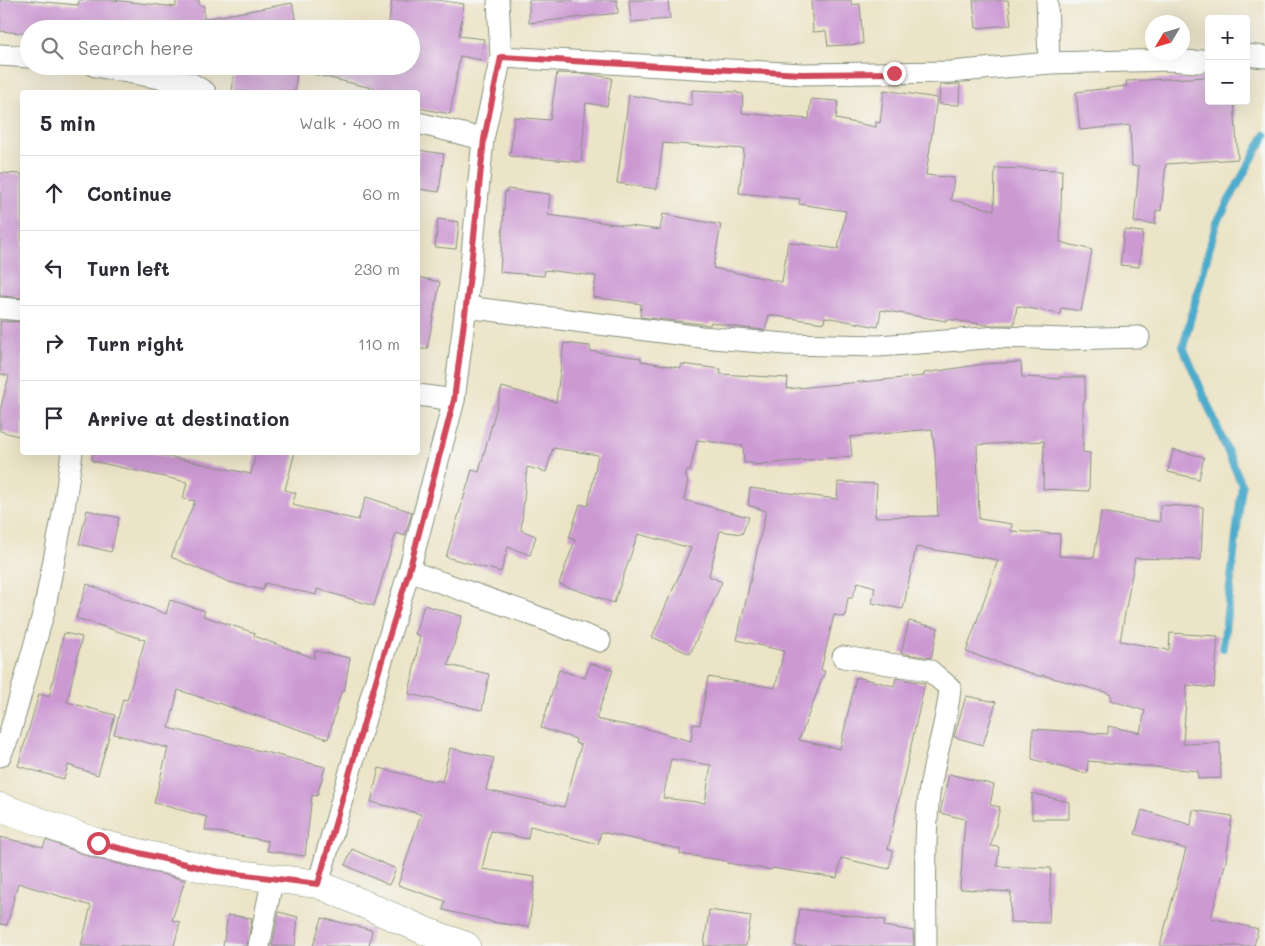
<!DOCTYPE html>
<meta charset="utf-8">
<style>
body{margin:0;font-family:Mali,sans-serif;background:#f7f7f7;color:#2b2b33}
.controls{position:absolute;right:15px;top:15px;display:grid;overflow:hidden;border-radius:5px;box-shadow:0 5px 20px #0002}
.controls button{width:45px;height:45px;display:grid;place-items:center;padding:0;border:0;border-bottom:1px solid #e1e1e2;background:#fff;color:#2b2b33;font:25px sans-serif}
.compass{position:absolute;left:1145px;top:15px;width:45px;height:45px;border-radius:50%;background:#fff;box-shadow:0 5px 20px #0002;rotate:232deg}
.stop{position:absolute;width:15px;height:15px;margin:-11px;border:4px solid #d1495b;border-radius:50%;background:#fff}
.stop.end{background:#d1495b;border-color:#fff;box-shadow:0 1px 5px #0008}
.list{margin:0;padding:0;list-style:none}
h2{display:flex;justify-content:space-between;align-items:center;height:65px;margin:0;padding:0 20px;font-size:21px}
h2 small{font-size:16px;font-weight:400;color:#7c7c81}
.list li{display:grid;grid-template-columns:32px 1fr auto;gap:15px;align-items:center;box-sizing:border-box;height:75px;padding:0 20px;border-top:1px solid #e1e1e2}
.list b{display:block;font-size:19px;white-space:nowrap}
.list em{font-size:16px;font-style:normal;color:#7c7c81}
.icon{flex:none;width:28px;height:28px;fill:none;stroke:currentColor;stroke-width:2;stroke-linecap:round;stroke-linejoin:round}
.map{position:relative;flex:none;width:1265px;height:946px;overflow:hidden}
.search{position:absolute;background:#fff;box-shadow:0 5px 20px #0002;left:20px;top:20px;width:400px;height:55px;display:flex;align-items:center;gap:12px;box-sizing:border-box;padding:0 18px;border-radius:28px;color:#7c7c81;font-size:19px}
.panel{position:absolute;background:#fff;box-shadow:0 5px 20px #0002;left:20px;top:90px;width:400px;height:365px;border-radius:5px}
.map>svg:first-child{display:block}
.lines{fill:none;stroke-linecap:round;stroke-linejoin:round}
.stream{stroke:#4dabcb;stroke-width:8}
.building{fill:#cc99d3;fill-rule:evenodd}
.street-casing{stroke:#86907e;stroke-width:23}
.secondary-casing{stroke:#86907e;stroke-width:29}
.street{stroke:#fff;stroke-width:21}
.secondary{stroke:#fff;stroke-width:28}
.route{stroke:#d1495b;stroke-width:6}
</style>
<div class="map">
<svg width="1265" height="946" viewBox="0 0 1265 946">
<rect width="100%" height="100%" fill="#f6f6f2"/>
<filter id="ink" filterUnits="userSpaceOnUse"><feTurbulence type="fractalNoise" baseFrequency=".02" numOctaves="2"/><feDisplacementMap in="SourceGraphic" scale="10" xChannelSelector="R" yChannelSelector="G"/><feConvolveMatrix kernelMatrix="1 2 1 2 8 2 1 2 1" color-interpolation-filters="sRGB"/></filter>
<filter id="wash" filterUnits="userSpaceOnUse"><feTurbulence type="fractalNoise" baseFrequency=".0096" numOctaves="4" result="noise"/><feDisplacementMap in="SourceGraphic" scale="20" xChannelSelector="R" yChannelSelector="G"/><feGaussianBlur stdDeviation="1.12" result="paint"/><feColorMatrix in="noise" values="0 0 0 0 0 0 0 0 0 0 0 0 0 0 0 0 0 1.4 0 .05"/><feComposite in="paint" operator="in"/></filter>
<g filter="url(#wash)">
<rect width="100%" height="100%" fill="#ece4c7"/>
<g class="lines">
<polyline class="stream" points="1223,648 1242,485 1183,347 1216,224 1265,135"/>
</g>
<g id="blocks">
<g class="building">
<polygon points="0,0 23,0 78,5 79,0 113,0 176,7 176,0 199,0 199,5 204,6 204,19 292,3 298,29 204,29 204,21 203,29 29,29 29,34 0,31"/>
<polygon points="392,0 437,0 464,4 459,36 484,39 481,60 460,56 450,114 418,108 418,92 376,92 376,89 313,74 314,66 411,66 411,29 388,29"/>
<polygon points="529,0 617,0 618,13 529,23"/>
<polygon points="629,0 668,0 670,19 631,22"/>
<polygon points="811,0 851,0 852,5 860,4 863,44 828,46 826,31 813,32"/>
<polygon points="973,0 1008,0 1011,25 976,28"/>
<polygon points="235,66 297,66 295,92 232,92"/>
<polygon points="557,73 589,74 612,78 607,106 586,103 581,162 510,156 514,117 550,120"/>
<polygon points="1209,77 1209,101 1234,101 1238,159 1166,164 1161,211 1156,210 1155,224 1134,222 1139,166 1132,166 1130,125 1080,130 1076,92 1127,86 1126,81"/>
<polygon points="960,84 959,105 939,104 940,85"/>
<polygon points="692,90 737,92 737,93 743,94 742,113 809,119 811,99 838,101 836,119 876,127 876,122 880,123 884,90 937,98 926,175 954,178 951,200 994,210 995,168 1062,170 1060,242 1092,250 1081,311 1061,308 1060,314 1017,306 1014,325 987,325 946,319 946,321 881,310 878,327 825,317 824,323 769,315 765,330 736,327 711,322 710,325 640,317 641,304 593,297 596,276 545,270 544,276 500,272 505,191 507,192 507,189 550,194 548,215 660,230 663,214 721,225 713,268 782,282 788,242 838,249 846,211 799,204 800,199 739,193 744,149 663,143 657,189 617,183 629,95 692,105"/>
<polygon points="418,150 444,154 439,192 418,189"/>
<polygon points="0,173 22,174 22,298 0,296"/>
<polygon points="438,219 459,222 456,249 435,247"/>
<polygon points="1124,230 1143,232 1139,267 1120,265"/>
<polygon points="418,277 440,282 427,349 418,349"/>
<polygon points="0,321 22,322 22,437 0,431 0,410 9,376 0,374"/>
<path d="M564 343 590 346V351L641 358V361L681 368V364L721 369 720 374 788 378 787 389 924 376V373L984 364 1021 362 1022 377 1060 379V377H1085V402H1083V452L1090 453 1089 491 1043 489 1044 441 977 445 979 519 1012 524 1011 531 1060 534 1059 556 1094 558 1101 512 1160 522V505L1203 507 1201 560 1135 558 1120 641 1169 650 1170 633 1218 636 1214 688 1187 685 1183 744 1220 743 1221 778 1198 779V771L1088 761 1087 774 1032 759 1033 729 1108 734V726L1140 733 1145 711 1110 700 1111 695 1105 692 1042 675V677L966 652 998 560 916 547 903 609 872 603 875 587 858 582 852 598H848L845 617 834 615 821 670 825 671 799 740 840 749 856 677 894 686 896 678 925 683 888 849 893 851 889 869 841 858 837 878 772 868 771 870 727 863V861L680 854V849L601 832 598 844 530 826 528 839 491 831 482 869 535 877 529 927 490 922V921L443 910 445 901 398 885 421 814 371 802 379 768 436 782V780L442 782 450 748 494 758 486 790 564 807 581 745 575 743 576 739 541 728 559 670 585 678 590 663 613 670 596 719 640 728V727L691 741 693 724 700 725 708 677 775 688 784 651 737 640 766 511 748 505 750 488 837 499 838 482 877 484 875 517 938 516 935 453 932 429 850 437 852 456 753 465V463H744L743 446 697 440 690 471H686V479L688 480 684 500 749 517 742 534 720 531 709 576 722 582 690 654 652 637 691 548 638 534 614 603 559 584 575 540 569 538 580 504 588 506 598 455 553 448 546 472 527 467 521 530 536 536 530 555 508 547 501 572 446 557 472 470 479 472 502 387 556 402ZM671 759 711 765 705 803 663 798Z"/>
<polygon points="1173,450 1204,457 1199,479 1168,472"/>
<polygon points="93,452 147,452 251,474 256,452 295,452 285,490 296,493 292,505 358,520 366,497 412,512 405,536 396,533 374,606 317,589 316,595 265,583 263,590 229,582 171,557 195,501 183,499 187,482 92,461"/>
<polygon points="87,510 119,518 111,552 79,544"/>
<polygon points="87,584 166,614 170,600 205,611 203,616 255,633 254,636 314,658 315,651 350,658 344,692 341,692 328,739 178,690 169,728 325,767 317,796 312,795 305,856 267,851 268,841 205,830 207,817 154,803 168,748 114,734 123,699 127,700 145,640 76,618"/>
<polygon points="424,605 462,616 448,665 489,674 482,710 409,694 420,636 415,634"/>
<polygon points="909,621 938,628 931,658 901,653"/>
<polygon points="64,633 82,637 67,702 115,715 98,775 68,765 64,779 18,766 39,694 49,697"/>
<polygon points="966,696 996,702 983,745 954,737"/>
<polygon points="949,774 994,785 990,805 1000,807 991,846 999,847 997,866 1051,868 1049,923 1010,922 1011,892 960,889 965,819 940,813"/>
<polygon points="1032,793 1069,802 1069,819 1032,819"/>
<polygon points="1142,810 1191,825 1193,810 1232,816 1226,861 1211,918 1258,929 1254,946 1160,946 1186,849 1135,834"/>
<polygon points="0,837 43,847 46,840 94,858 185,880 172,920 180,922 174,946 81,946 91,906 18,883 7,925 0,924"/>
<polygon points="352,849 396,869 389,885 345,865"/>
<polygon points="800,909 885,920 884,926 913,931 914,946 795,946"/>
<polygon points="709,910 751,916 746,946 704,946"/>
<polygon points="279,912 298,917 295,946 272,946"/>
<polygon points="228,915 252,918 247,946 223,946"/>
<polygon points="322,918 372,930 369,946 313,946"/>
</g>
</g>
</g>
<g filter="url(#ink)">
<use href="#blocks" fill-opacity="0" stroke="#86907e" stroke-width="1"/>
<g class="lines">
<defs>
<g id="street">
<polyline points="1047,0 1049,63"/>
<polyline points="0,55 29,57"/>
<polyline points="1246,55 1265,57"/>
<polyline points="501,57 802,74 951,72 1049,63 1170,60 1198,62 1209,59"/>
<polyline points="95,66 192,84 205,92"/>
<polyline points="418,123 483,139"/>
<polyline points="466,307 701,337 786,344 879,346 998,337 1066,339 1139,337"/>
<polyline points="0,308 22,310"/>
<polyline points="418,395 454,400"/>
<polyline points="409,571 525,612 600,641"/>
<path d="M843 657 929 670 950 688C947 727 931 765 928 804 924 851 926 899 926 946"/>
<polyline points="0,756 9,736 44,611 64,509 72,452"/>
<polyline points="318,884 374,687 409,571 454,400 470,275 483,139 501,57 498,0"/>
<polyline points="259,946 273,877"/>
</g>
<polyline id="secondary" points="0,807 98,843 215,871 318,884 430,933 466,946"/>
</defs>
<use href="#street" class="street-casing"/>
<use href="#secondary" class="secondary-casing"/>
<use href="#street" class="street"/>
<use href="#secondary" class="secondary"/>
</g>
</g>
<g class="lines" filter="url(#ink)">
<polyline class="route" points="98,843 214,871 318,884 374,687 409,571 454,400 470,275 484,139 501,57 802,74 894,73"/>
</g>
</svg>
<div class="controls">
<button>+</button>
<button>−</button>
</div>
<svg class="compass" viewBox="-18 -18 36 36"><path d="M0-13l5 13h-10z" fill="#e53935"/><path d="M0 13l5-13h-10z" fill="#7c7c81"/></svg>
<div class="stop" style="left:98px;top:843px"></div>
<div class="stop end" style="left:894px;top:73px"></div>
<div class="search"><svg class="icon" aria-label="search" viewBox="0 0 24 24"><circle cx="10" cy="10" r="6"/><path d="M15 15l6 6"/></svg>Search here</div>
<section class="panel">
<h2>5 min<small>Walk · 400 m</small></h2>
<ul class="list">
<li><svg class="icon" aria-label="ahead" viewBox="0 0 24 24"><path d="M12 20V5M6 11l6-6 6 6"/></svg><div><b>Continue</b></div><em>60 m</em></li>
<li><svg class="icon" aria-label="left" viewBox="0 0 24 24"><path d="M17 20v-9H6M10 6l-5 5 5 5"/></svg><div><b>Turn left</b></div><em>230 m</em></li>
<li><svg class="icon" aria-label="right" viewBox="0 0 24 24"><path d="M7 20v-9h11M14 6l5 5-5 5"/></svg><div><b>Turn right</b></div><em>110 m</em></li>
<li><svg class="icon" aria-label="arrive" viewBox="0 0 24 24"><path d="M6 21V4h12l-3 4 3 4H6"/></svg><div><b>Arrive at destination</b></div></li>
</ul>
</section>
</div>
